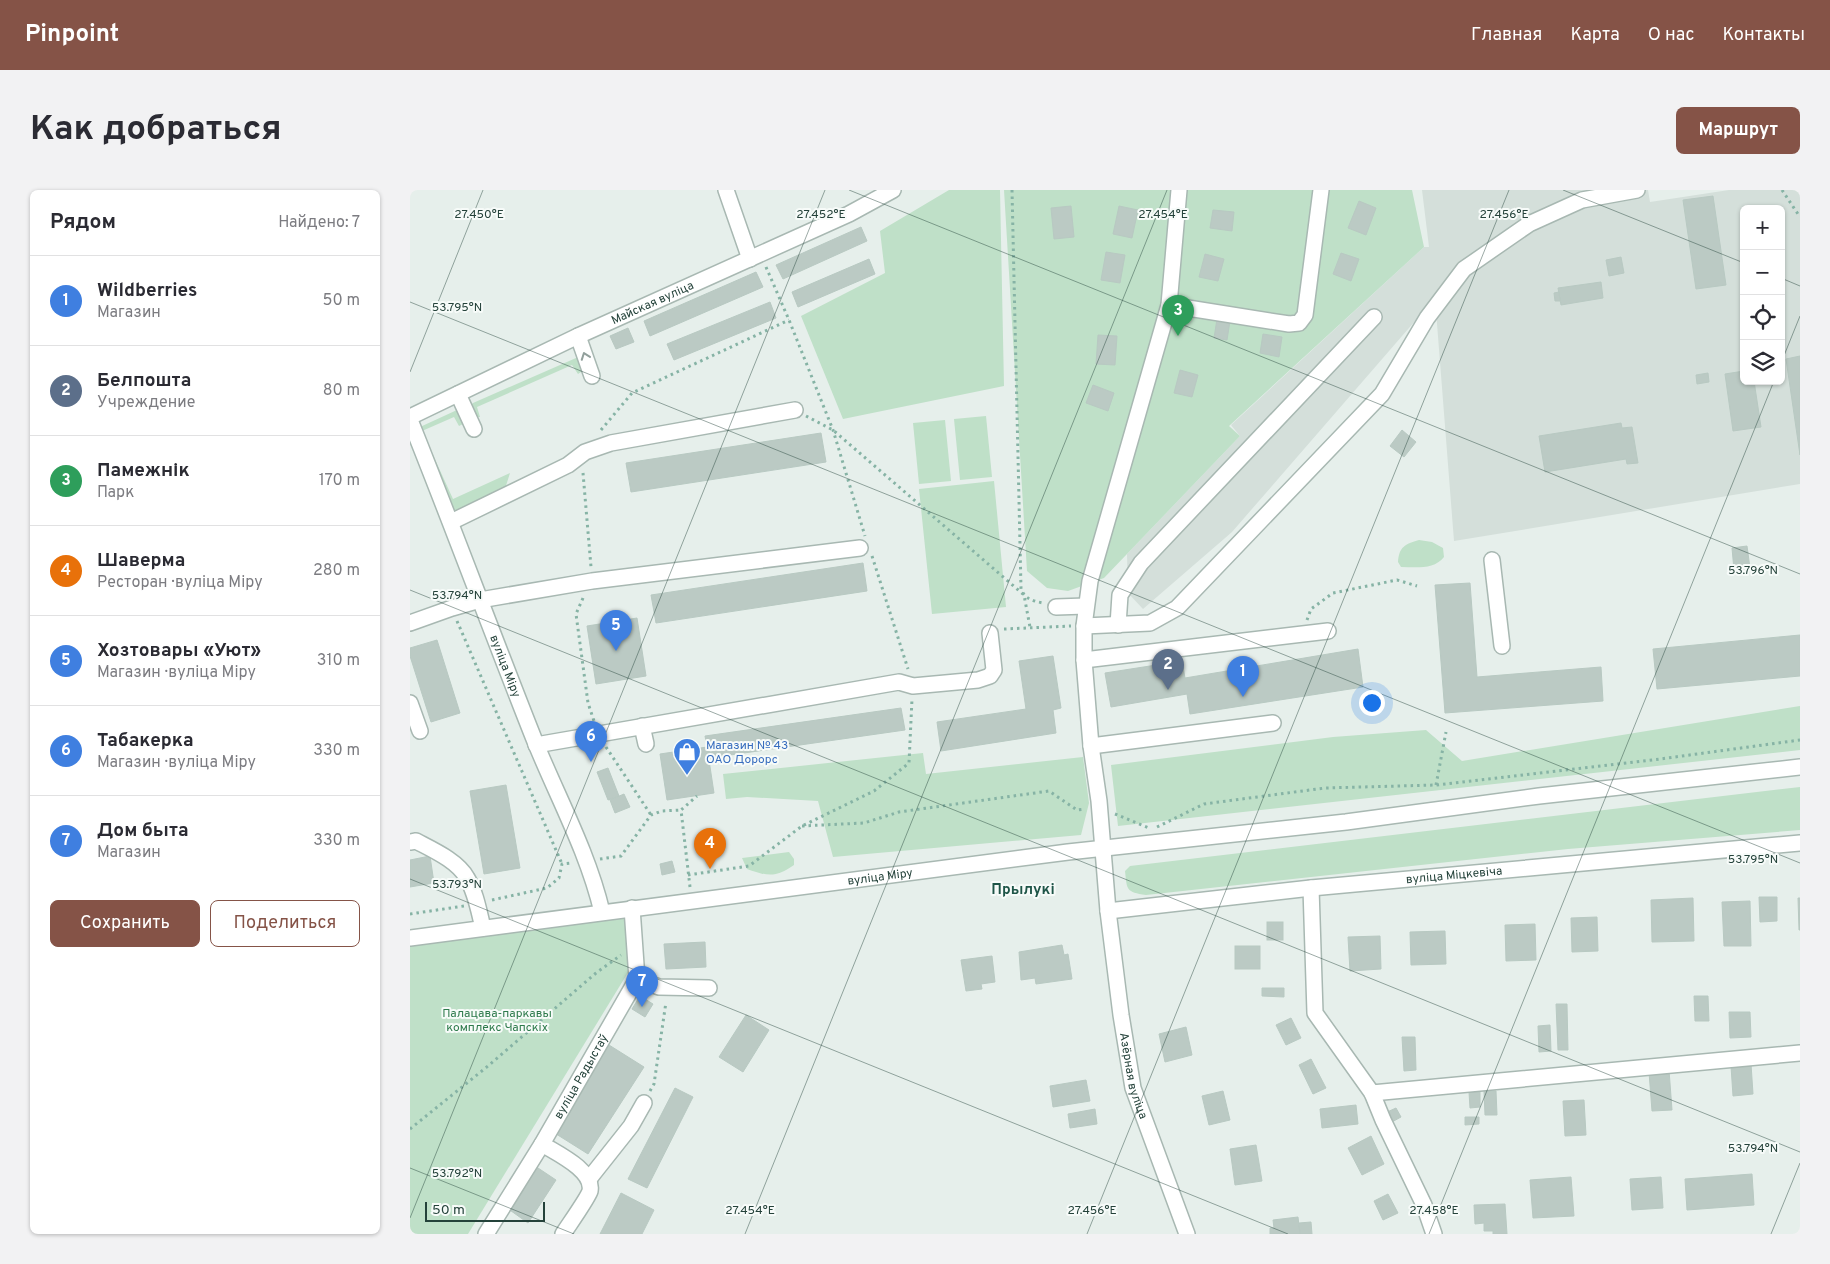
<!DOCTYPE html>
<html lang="ru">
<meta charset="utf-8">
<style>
body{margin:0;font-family:Overpass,sans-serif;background:#f2f2f3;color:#2b2b33}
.controls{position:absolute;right:15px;top:15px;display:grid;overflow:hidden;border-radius:8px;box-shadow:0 1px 4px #0004}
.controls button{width:45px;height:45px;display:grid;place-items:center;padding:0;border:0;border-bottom:1px solid #e1e1e2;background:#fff;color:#2b2b33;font:25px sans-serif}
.scale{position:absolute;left:15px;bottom:12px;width:120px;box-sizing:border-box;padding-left:5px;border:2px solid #24423a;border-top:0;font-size:14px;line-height:18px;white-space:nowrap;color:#24423a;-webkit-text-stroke:4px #f7fbf9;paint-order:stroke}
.you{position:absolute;left:961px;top:512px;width:18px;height:18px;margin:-12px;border:4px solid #fff;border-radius:50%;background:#1a73e8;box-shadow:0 0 0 8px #1a73e833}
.badge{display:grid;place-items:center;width:32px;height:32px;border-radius:50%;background:#855347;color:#fff;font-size:16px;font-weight:700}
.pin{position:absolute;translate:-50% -41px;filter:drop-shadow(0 1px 2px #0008)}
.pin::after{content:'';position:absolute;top:26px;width:18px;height:15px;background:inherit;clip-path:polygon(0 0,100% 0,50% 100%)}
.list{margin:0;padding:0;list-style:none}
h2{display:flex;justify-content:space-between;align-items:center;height:65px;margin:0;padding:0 20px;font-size:21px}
h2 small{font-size:16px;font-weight:400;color:#7c7c81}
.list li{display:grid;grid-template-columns:32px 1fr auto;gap:15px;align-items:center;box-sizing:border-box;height:90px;padding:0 20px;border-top:1px solid #e1e1e2}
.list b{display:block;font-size:19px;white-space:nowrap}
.list p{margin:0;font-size:16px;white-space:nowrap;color:#7c7c81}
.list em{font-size:16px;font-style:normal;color:#7c7c81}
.actions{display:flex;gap:10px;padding:15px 20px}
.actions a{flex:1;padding:11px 0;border:1px solid #855347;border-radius:8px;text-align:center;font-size:18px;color:#855347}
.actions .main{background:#855347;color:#fff}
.icon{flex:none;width:28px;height:28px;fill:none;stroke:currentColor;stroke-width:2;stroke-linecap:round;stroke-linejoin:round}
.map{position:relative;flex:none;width:1390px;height:1044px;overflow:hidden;border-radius:8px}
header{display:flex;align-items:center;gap:30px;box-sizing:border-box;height:70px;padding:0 25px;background:#855347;color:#fff}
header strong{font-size:24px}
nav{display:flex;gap:28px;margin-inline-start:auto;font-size:18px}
.intro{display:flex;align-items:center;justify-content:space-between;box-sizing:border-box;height:120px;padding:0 30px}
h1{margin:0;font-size:35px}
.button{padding:12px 22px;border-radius:8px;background:#855347;color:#fff;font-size:18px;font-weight:700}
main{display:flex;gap:30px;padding:0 30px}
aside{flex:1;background:#fff;border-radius:8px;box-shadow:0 1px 4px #0004}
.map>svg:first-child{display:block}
.built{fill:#d4dfda;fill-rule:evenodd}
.green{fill:#bfe0c8}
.building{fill:#bbcac4;stroke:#b8c9c2}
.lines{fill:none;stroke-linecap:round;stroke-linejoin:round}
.minor-casing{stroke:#a8b8b2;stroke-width:18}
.path{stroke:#86b3a5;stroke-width:3;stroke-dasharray:2.5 4;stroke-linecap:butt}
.minor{stroke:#fff;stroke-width:15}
.oneway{stroke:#92a09c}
.ticks{fill:none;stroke:#24423a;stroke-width:1;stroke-opacity:0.45}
.labels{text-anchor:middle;stroke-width:4;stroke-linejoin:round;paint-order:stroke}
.street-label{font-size:12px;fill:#24423a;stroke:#f7fbf9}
.shop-label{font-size:12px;fill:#366cbe;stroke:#f7fbf9;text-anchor:start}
.park-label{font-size:12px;fill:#2d7a4b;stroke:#f7fbf9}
.quarter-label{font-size:15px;font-weight:bold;fill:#1f5548;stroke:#f7fbf9}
.ticks-label{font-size:12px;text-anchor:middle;fill:#24423a;stroke:#f7fbf9;stroke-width:4;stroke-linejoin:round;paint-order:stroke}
</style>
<header>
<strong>Pinpoint</strong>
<nav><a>Главная</a><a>Карта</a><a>О нас</a><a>Контакты</a></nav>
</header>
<div class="intro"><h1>Как добраться</h1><a class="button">Маршрут</a></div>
<main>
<aside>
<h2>Рядом<small>Найдено: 7</small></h2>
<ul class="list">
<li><span class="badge" style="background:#3f7fe0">1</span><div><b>Wildberries</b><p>Магазин</p></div><em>50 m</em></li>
<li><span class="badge" style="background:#5c6f8a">2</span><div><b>Белпошта</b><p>Учреждение</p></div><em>80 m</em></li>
<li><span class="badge" style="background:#2e9e5b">3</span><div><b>Памежнік</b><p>Парк</p></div><em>170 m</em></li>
<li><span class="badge" style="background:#e8710a">4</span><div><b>Шаверма</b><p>Ресторан · вуліца Міру</p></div><em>280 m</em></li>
<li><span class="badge" style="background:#3f7fe0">5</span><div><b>Хозтовары «Уют»</b><p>Магазин · вуліца Міру</p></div><em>310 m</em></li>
<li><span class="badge" style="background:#3f7fe0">6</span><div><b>Табакерка</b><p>Магазин · вуліца Міру</p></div><em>330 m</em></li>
<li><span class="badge" style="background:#3f7fe0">7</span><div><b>Дом быта</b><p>Магазин</p></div><em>330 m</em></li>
</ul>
<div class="actions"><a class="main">Сохранить</a><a>Поделиться</a></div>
</aside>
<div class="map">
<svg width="1390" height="1044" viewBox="0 0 1390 1044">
<rect width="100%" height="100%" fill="#e6efeb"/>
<path class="built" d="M1012 0H1238L1240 12 1319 0H1390V294L1044 351 1025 108 822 342 733 419 718 403 717 364 830 246 821 235 1014 57H1019ZM1334 19H1371V191H1334Z"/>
<g class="green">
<polygon points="539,0 590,0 594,196 433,229 391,126 475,83 470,41"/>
<polygon points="594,0 1002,0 1014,57 819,236 830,246 694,388 658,401 637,398 617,381"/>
<polygon points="166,168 168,168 174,180 168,184 162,175 67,217 70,227 65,227 61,215 63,213"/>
<polygon points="47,220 49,220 54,232 53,234 49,236 44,227 12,241 43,309 100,283 94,302 44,324 10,237"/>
<polygon points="576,226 582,287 550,290 544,229"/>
<polygon points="535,230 541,291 509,294 503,233"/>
<polygon points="584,291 596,417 522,424 509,299"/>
<path d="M1009 350 1022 352 1033 358 1034 367C1024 380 1006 377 991 377L988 372C989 357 995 354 1009 350Z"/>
<polygon points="1390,516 1390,560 708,636 701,575 923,547 1016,540 1052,571"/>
<polygon points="513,563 516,584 673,567 679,613 671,645 423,667 408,611 337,607 316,609 313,584"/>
<path d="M1390 597V640L1158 659 736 705C716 702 717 700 715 681L720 676Z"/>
<path d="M379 662 384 669V675C366 688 357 686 337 679L332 668Z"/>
<polygon points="230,722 233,758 58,1044 0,1044 0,752"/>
</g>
<g class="building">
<polygon points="1303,6 1316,95 1286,99 1273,10"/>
<polygon points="949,11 966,18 956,45 938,38"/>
<polygon points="661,16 664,47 644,49 641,18"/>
<polygon points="709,16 728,20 722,48 703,44"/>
<polygon points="803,20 824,22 822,41 800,38"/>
<polygon points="451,37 457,51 373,89 366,75"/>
<polygon points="696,62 715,65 710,93 691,90"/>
<polygon points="931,63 949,69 941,91 923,84"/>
<polygon points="795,64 814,69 808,91 789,87"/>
<polygon points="1211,67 1214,83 1199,86 1196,70"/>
<polygon points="459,69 465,84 388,117 382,102"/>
<polygon points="346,82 353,97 240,146 234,131"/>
<polygon points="1191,92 1193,108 1151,115 1148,98"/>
<polygon points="1149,102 1150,111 1145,111 1144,103"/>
<polygon points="360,112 366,128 264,170 257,154"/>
<polygon points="807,129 820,131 817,150 804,148"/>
<polygon points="218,138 224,152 206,159 200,146"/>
<polygon points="853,144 872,147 869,167 850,163"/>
<polygon points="688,145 707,146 705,175 686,174"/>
<polygon points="1390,166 1390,265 1376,169"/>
<polygon points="770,180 788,185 782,207 764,203"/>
<polygon points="1334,181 1334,191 1344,191 1351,237 1323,241 1315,184"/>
<polygon points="1298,183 1299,192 1287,194 1286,185"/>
<polygon points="683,195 704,203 698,221 676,213"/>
<polygon points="1211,233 1212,238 1222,237 1228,273 1217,274 1216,269 1135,282 1129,246"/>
<polygon points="992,240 1006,252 994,267 980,256"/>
<polygon points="411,243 416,272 221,302 216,273"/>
<polygon points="1337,356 1340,378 1324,380 1322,358"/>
<polygon points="453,373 457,401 246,433 241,405"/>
<polygon points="1060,393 1067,487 1191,477 1193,511 1035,523 1025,395"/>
<polygon points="227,428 236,486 186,494 177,436"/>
<polygon points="1390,445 1390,486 1247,499 1243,459"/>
<polygon points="27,450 50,523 21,532 0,466 0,458"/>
<polygon points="948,459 953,497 780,524 777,504 701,517 695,483 772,471 775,488"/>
<polygon points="643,466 651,518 643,520 646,543 531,561 527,532 616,519 609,471"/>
<polygon points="491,518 495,540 299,568 295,546"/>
<polygon points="297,557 304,603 257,610 250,564"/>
<polygon points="198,578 209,606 198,610 187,582"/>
<polygon points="96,595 110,678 74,684 60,601"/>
<polygon points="214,604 220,617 205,623 200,610"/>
<polygon points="20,666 24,693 0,697 0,670"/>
<polygon points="262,671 265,682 252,685 250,674"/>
<polygon points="1349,707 1367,707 1367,731 1350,732"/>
<polygon points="1283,708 1284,751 1242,752 1241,710"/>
<polygon points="1388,708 1390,708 1390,740 1389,740"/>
<polygon points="1340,711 1341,756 1314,756 1312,712"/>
<polygon points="1187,727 1188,761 1162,762 1161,728"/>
<rect x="857" y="732" width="16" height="18"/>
<polygon points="1125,734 1126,770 1096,771 1095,735"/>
<polygon points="1035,741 1036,774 1001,775 1000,742"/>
<polygon points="970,746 971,779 940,781 938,747"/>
<polygon points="295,752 296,777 256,779 254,754"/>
<polygon points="652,755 654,765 658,764 662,789 626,794 625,788 611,790 609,762"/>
<rect x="825" y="756" width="25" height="23"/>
<polygon points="582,766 585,792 571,794 572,799 556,801 551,770"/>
<polygon points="852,798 874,798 874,807 852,806"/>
<polygon points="230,806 243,814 235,827 222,819"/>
<polygon points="1284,806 1298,806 1299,831 1285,831"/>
<polygon points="1146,814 1157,814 1158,860 1148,860"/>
<polygon points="1319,822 1340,822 1341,847 1320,848"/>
<polygon points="336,825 359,840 333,882 309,867"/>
<polygon points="881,828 891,848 876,855 866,835"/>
<polygon points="1140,835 1141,861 1129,862 1128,836"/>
<polygon points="776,837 782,865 755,872 749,844"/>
<polygon points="992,847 1005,847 1006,880 994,881"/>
<polygon points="199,855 234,877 178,964 143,942"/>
<polygon points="901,869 916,898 903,904 889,875"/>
<polygon points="1341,874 1343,904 1323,906 1321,876"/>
<polygon points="1259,880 1262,920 1242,921 1239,882"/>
<polygon points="676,890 680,911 643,917 640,896"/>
<polygon points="265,898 283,907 237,998 218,989"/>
<polygon points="813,901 820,930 799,935 792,906"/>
<polygon points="1070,901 1070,917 1060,918 1059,902"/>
<polygon points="1074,901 1086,901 1087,925 1075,925"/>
<polygon points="1174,910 1176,945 1155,946 1153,911"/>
<polygon points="946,915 948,934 912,938 910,919"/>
<polygon points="986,918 991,927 980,933 975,923"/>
<polygon points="685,919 687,934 660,938 658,924"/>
<polygon points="1055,927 1069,927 1069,934 1055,935"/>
<polygon points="961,946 974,974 952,985 938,958"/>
<polygon points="846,955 852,991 825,995 820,959"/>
<polygon points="125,976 146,990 118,1033 97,1018"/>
<polygon points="1342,984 1344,1015 1277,1020 1275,989"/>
<polygon points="1161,987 1164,1026 1123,1028 1120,990"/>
<polygon points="1251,987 1253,1018 1222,1020 1220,989"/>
<polygon points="211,1003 244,1020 232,1044 190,1044"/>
<polygon points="978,1004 988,1023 973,1030 964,1011"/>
<polygon points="1095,1014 1097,1044 1083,1044 1083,1041 1074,1041 1074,1033 1065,1034 1064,1015"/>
<polygon points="888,1027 890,1044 860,1044 860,1038 864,1038 863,1030"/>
<polygon points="901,1032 902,1044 890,1044 889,1033"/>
</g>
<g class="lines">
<defs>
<g id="minor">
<polyline points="316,0 340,69"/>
<path id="s1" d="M769 0 759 115 680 391 674 436V470L681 556 689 611 698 721 711 825 723 898 777 1044"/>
<polyline points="759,115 879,134 889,133 895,125 911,0"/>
<polyline points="168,146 182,186"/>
<polyline points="48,204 64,239"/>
<path id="s2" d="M0 227 168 146 439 24 483 0"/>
<path id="s3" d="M0 230C43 337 83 446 126 554 149 610 178 663 192 722"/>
<polyline points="41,332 158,275 175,262 201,253 385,220"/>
<polyline points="1082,370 1092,456"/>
<polyline points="646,417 676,416"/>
<polyline points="0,433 42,418 70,410 182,391 450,358"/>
<polyline points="708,435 710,405 731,373 964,127"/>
<polyline points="674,436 740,433 767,418 972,204 1017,128 1054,79 1119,34 1172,10 1227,0"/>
<polyline points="674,470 918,441"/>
<polyline points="0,513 10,541"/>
<polyline points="232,536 236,554"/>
<polyline points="126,555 489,492 503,496 568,490 580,486 584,480 580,443"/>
<polyline points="681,556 863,533"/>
<path d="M0 652 6 651C23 660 48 671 57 688 66 703 69 722 73 738"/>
<polyline points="901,698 905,823 962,903 973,930 1014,1015 1024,1044"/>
<path id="s4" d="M698 721 901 698 1390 653"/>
<path id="s5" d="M0 748 658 662 936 632 1129 606 1390 577"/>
<polyline points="227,789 249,797 299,798"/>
<polyline points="962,903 1390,863"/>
<path d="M132 954C146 963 184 980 180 1001 178 1008 158 1036 153 1044"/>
<polyline points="179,989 221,936 234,913"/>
<path id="s6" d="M76 1044 132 954 227 789 222 718"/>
</g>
</defs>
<use href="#minor" class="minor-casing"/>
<g class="path">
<path d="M602 0 611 399C615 409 623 411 633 413"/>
<polyline points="1372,0 1390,27"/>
<polyline points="356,77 379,130 423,240 455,346"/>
<polyline points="396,226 423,240 614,405 620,437"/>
<polyline points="191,240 222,203 379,130"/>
<polyline points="173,283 181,377"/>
<polyline points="462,366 498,479"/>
<polyline points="173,408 166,424 178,513 184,531"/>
<polyline points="897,430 901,419 923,403 987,390 1007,396"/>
<polyline points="47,431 152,674"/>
<polyline points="594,439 661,436"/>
<polyline points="196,557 241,625"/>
<polyline points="1026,595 1036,542"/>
<polyline points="705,624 739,638"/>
<polyline points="392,636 454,633 489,622 639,601 667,620 675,619"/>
<polyline points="747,637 794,614 915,598 1026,595 1250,569 1390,550"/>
<polyline points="190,669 211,666 241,625 252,621 271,620"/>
<polyline points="278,685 339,676 392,636 464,601 499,573 502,509"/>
<polyline points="280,697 271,620 287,606"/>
<polyline points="82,710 137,698 149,688 152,674 162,673"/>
<polyline points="0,724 54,716"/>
<polyline points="240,901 244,894 256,812"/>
<polyline points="0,939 78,876 186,783 211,765"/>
</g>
<use href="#minor" class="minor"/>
</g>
<defs><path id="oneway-chevron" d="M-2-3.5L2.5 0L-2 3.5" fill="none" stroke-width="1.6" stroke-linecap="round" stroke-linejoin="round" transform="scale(1.25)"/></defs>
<use class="oneway" href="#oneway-chevron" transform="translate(175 166) rotate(-110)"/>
<path class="ticks" d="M439 0 1390 384M1153 0 1334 73M1371 88 1390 96M0 112 1390 673M1371 173 1390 126M0 182 73 0M0 400 1390 962M0 689 878 1044M0 978 164 1044M0 1028 415 0M335 1044 757 0M677 1044 1099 0M1019 1044 1364 191M1361 1044 1390 973"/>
<defs>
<symbol id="shop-pin" viewBox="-11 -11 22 30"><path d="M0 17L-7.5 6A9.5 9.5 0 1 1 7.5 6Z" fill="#3f7fe0" stroke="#f7fbf9"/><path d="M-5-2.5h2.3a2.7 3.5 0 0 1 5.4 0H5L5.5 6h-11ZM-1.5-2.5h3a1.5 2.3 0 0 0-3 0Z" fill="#fff"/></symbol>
</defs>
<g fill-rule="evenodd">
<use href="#shop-pin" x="261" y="546" width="32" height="43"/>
</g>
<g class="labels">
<g class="street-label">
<text dy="4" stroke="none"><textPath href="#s2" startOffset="268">Майская вуліца</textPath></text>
<text dy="4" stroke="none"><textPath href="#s3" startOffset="264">вуліца Міру</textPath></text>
<text dy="4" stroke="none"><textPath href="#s4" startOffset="348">вуліца Міцкевіча</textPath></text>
<text dy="4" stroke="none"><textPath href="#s5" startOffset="474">вуліца Міру</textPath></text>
<text dy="4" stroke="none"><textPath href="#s1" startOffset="901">Азёрная вуліца</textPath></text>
<text dy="4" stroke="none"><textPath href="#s6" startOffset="184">вуліца Радыстаў</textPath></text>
</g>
<g class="shop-label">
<text x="296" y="559">Магазин № 43<tspan x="296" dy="14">ОАО Дорорс</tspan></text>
</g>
<g class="park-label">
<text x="87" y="827">Палацава-паркавы<tspan x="87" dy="14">комплекс Чапскіх</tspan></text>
</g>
<g class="quarter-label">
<text x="613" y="704">Прылукі</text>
</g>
</g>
<g class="ticks-label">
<text x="69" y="28">27.450°E</text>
<text x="411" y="28">27.452°E</text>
<text x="753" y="28">27.454°E</text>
<text x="1094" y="28">27.456°E</text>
<text x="47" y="121">53.795°N</text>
<text x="1343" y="384">53.796°N</text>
<text x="47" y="409">53.794°N</text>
<text x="1343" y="673">53.795°N</text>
<text x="47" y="698">53.793°N</text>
<text x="1343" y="962">53.794°N</text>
<text x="47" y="987">53.792°N</text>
<text x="340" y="1024">27.454°E</text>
<text x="682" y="1024">27.456°E</text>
<text x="1024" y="1024">27.458°E</text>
</g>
</svg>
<div class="controls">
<button>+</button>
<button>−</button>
<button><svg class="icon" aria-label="locate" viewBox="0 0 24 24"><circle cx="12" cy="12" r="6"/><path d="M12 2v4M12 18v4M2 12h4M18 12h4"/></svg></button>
<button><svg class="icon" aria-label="layers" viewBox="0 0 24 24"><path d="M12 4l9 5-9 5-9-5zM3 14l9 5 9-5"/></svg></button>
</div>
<div class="scale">50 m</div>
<div class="you"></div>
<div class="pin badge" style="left:833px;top:507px;background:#3f7fe0">1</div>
<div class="pin badge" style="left:758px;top:500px;background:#5c6f8a">2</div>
<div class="pin badge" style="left:768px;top:146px;background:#2e9e5b">3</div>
<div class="pin badge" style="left:300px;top:679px;background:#e8710a">4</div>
<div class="pin badge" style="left:206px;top:461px;background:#3f7fe0">5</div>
<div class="pin badge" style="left:181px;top:572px;background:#3f7fe0">6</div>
<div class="pin badge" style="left:232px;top:817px;background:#3f7fe0">7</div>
</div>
</main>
